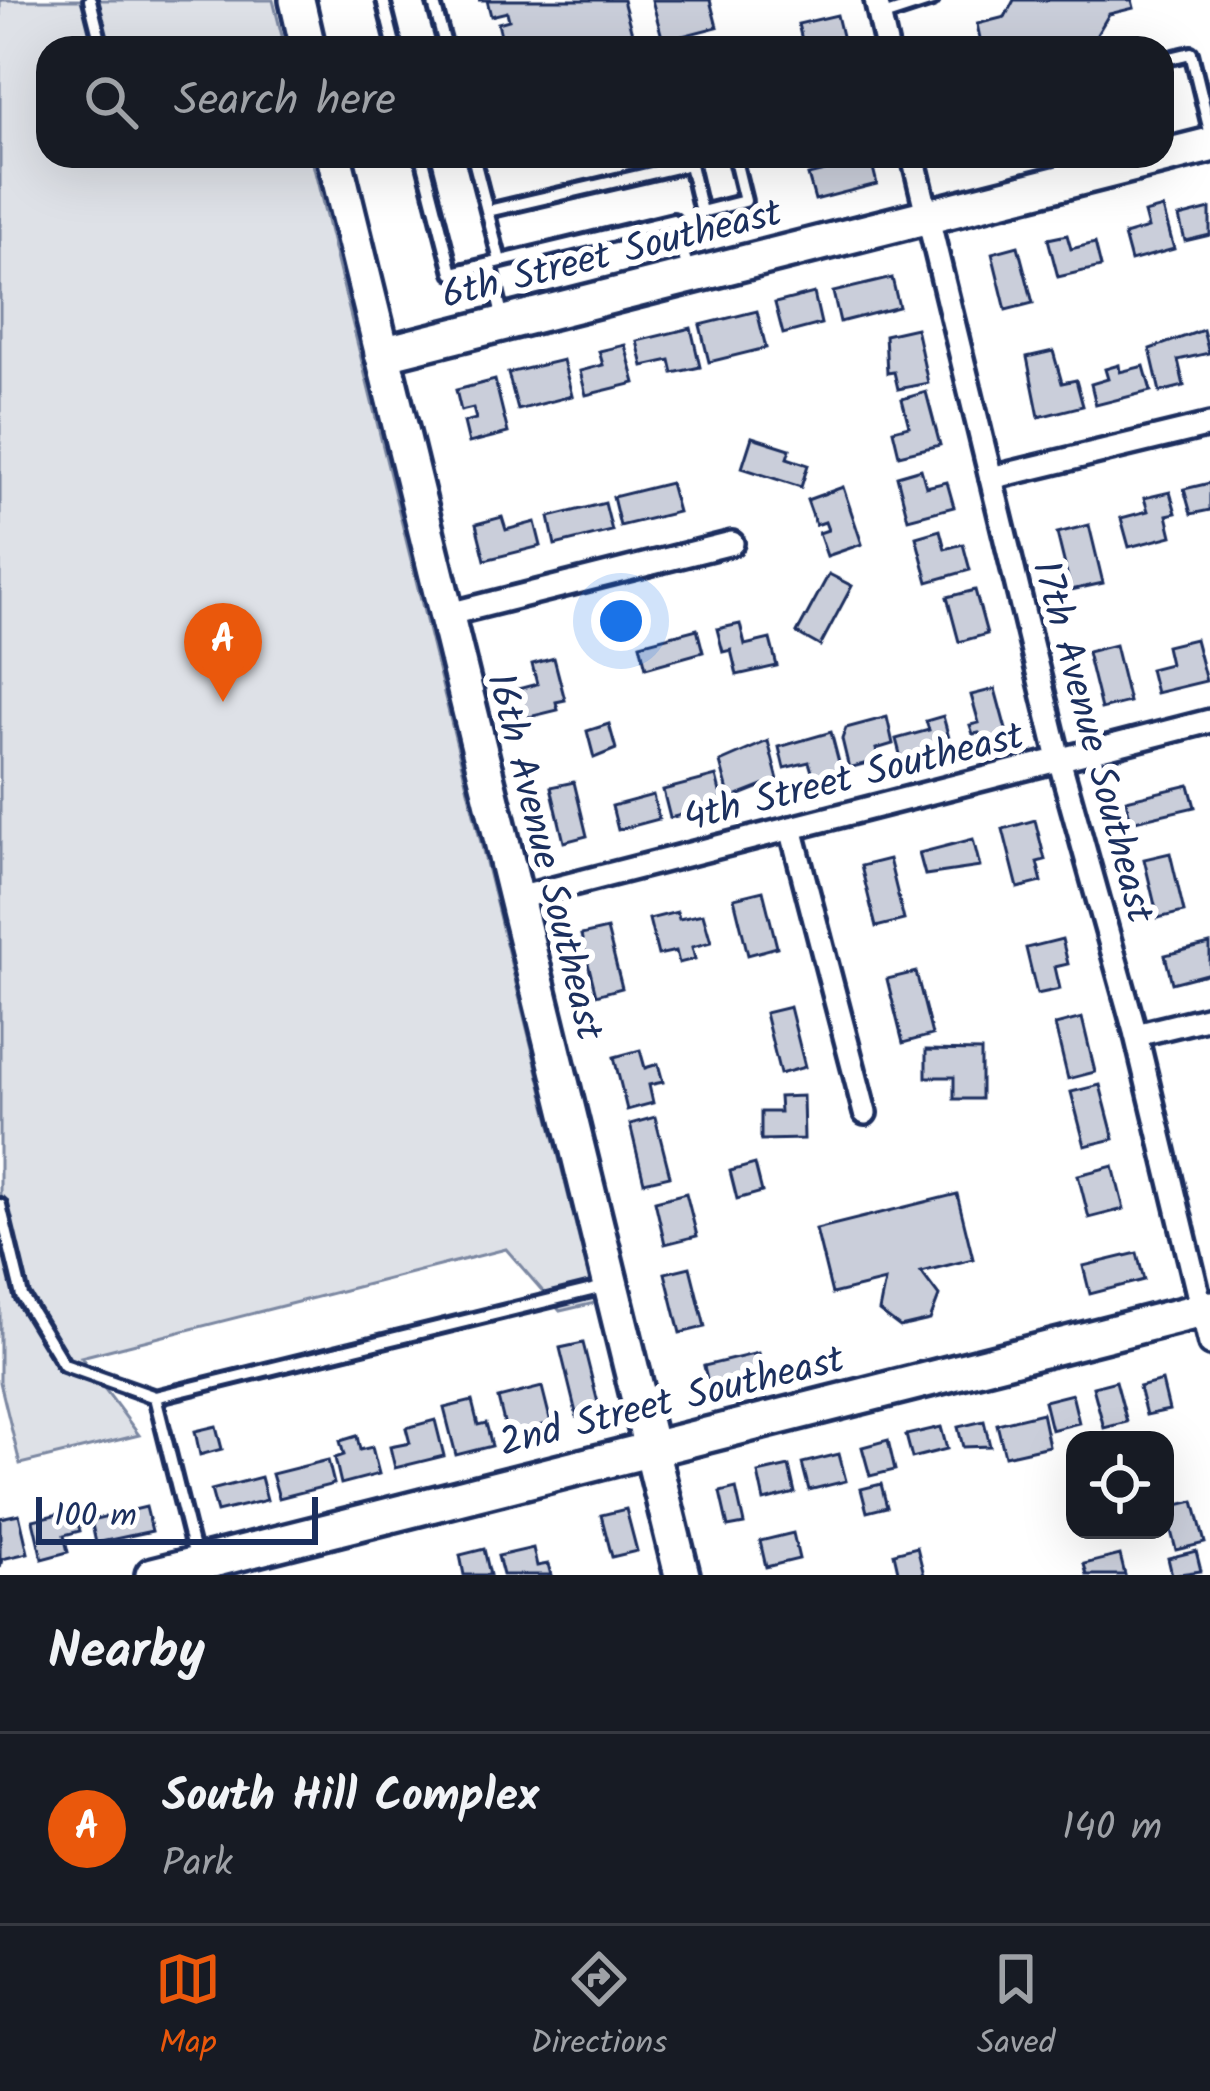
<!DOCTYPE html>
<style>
body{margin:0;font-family:Kalam,sans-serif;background:#20242c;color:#f1f3f6}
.controls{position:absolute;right:36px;bottom:36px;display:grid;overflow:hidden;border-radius:24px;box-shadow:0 12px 48px #0002}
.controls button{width:108px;height:108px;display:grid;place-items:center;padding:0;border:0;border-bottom:3px solid #363941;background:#171b24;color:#f1f3f6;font:60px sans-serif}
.scale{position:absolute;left:36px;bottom:30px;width:282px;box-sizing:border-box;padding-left:12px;border:6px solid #1b2f5e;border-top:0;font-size:33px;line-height:42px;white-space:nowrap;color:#1b2f5e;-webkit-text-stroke:9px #fff;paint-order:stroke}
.you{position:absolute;left:621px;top:621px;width:42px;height:42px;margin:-30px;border:9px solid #fff;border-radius:50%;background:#1a73e8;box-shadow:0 0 0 18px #1a73e833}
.badge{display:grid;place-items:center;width:78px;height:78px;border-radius:50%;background:#ea580c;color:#fff;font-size:39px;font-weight:700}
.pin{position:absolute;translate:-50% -99px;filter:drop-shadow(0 3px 6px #0008)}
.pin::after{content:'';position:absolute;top:63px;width:42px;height:36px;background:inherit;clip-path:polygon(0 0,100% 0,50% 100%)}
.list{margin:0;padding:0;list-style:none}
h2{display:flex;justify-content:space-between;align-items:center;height:156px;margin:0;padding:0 48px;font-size:51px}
h2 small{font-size:39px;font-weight:400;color:#9ea1a6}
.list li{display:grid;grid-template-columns:78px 1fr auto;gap:36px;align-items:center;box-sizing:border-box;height:192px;padding:0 48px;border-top:3px solid #363941}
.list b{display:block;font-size:45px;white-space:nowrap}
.list p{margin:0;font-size:39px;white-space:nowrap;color:#9ea1a6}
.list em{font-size:39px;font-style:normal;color:#9ea1a6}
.icon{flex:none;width:66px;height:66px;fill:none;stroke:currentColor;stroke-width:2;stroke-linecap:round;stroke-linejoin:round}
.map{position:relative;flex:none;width:1210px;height:1575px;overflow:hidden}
.search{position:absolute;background:#171b24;box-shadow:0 12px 48px #0002;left:36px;right:36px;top:36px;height:132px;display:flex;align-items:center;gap:30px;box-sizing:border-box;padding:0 42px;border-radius:36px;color:#9ea1a6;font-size:45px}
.sheet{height:348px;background:#171b24}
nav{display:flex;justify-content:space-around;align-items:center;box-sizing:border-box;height:168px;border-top:3px solid #363941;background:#171b24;font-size:33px;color:#9ea1a6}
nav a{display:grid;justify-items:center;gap:6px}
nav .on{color:#ea580c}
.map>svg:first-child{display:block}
.green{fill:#dee1e7;stroke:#7c88a2;stroke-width:3}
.building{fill:#caceda;stroke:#1b2f5e;stroke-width:3}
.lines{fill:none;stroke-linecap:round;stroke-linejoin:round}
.lane-casing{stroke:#1b2f5e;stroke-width:20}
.street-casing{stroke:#1b2f5e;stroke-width:30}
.secondary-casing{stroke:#1b2f5e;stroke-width:42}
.lane{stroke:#fff;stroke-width:10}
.street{stroke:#fff;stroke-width:21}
.secondary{stroke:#fff;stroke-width:33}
.labels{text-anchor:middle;stroke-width:12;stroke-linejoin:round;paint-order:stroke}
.street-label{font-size:39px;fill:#1b2f5e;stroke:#fff}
</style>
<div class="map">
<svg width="1210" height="1575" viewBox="0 0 1210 1575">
<rect width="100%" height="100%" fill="#fff"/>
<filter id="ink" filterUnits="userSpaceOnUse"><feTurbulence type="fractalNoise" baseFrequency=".00833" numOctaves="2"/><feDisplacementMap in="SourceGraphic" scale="24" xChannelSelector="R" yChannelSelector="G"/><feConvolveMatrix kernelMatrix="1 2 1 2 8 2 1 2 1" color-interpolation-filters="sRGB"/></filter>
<g filter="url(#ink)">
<polygon class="green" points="0,0 273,0 285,48 48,48 48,156 311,156 595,1303 560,1311 506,1249 81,1357 139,1435 20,1464 0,1382"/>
<g class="building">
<polygon points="478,0 623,0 636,48 504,48 498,23 509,20 507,12 491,16 487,0"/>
<polygon points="652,0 710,0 717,27 663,41"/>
<polygon points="1014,0 1132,0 1134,8 1109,14 1089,48 1014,48 1004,43 982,48 977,24 1005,17"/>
<polygon points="837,15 843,40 834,42 835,48 788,48 803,44 798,24"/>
<polygon points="846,156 870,156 877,184 815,200 808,175 849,165"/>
<polygon points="1163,208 1174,249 1131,261 1124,235 1148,228 1144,213"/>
<polygon points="1210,209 1210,235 1185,241 1179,217"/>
<polygon points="1067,235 1071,249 1095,243 1101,267 1058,277 1048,239"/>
<polygon points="1018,246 1033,303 1006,310 992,253"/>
<polygon points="892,278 899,307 840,322 833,292"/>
<polygon points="814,293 821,324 783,334 775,303"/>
<polygon points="757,311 766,348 709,362 700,325"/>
<polygon points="691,328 700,367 673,373 670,360 643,366 637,341"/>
<polygon points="916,328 928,383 898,389 894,372 887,373 885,335"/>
<polygon points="1203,330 1209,353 1178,360 1184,386 1160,392 1150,349"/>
<polygon points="625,345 635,383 586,395 580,371 603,365 599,351"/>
<polygon points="1053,351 1062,383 1076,380 1083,406 1039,417 1027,357"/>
<polygon points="563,360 572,396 518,410 508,373"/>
<polygon points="1119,365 1120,372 1144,366 1151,391 1096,405 1091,384 1108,379 1105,369"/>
<polygon points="495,380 508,433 469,443 464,422 476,419 473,408 461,411 456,390"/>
<polygon points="926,392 940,445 899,455 893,430 909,426 902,399"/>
<polygon points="752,437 790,449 787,458 808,465 801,487 742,468"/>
<polygon points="921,469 926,487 947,482 954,507 908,519 897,476"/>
<polygon points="670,483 678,512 620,526 613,497"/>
<polygon points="1210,483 1210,510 1191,514 1184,489"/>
<polygon points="843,487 862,544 827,556 819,533 828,530 825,522 816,525 807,500"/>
<polygon points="1170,492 1176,513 1167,515 1172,536 1129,547 1121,518 1148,511 1144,498"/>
<polygon points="605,503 612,531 555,545 549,517"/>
<polygon points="502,517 506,530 535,522 541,546 485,560 476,524"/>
<polygon points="1089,525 1103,583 1071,590 1057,533"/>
<polygon points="940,530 945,549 963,544 970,570 928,582 916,537"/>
<polygon points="829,574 852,586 820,646 797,633"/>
<polygon points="975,590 987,634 959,642 947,597"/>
<polygon points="740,624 745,645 770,639 777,666 737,675 731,650 723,652 717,629"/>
<polygon points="697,629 703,652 646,668 640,644"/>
<polygon points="1195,639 1206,681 1156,693 1150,669 1170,664 1166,646"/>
<polygon points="1115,645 1129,702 1101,709 1087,652"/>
<polygon points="554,658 565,700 556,702 558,710 521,719 514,690 537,684 532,664"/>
<polygon points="995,689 1011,748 986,755 979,733 973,734 970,725 979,723 971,695"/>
<polygon points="943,716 952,749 928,755 931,766 905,773 896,739 929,730 926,721"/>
<polygon points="887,717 893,744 876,749 879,760 849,768 842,739 846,728"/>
<polygon points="609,724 616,749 594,758 587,731"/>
<polygon points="831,732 841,770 813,775 809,762 784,768 779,747"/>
<polygon points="768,741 778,780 730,799 720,762"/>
<polygon points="716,776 723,804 670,818 663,790"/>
<polygon points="574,782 587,836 564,842 551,787"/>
<polygon points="1189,785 1195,807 1131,822 1126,800"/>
<polygon points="653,795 659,819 618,830 612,806"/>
<polygon points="1035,820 1045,860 1037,862 1042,882 1018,888 1003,829"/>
<polygon points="973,839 980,867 925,875 919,853"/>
<polygon points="1170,853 1184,912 1158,918 1144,859"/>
<polygon points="889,859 904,920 876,927 861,866"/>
<polygon points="763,891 777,947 748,955 734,898"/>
<polygon points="677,912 679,919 703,914 711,942 692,947 695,959 679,963 676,951 658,955 649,919"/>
<polygon points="607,929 622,988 596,995 581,935"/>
<polygon points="1062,939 1068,964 1055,967 1060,989 1037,994 1026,948"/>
<polygon points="1210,944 1210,973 1172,983 1165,955"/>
<polygon points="916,972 932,1035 903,1043 887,979"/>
<polygon points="790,1007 805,1067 780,1074 765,1013"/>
<polygon points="1082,1018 1095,1072 1068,1079 1055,1025"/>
<polygon points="640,1050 645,1068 658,1064 663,1082 649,1085 653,1103 627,1110 614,1057"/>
<polygon points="926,1050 981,1051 981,1099 954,1099 954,1077 926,1077"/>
<polygon points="1100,1085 1114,1139 1085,1146 1071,1092"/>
<polygon points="803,1096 804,1139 761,1140 761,1112 780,1112 779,1097"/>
<polygon points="655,1117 670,1176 644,1182 630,1124"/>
<polygon points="755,1164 762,1192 737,1199 730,1171"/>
<polygon points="1113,1166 1124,1209 1089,1218 1078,1175"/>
<polygon points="686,1193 697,1236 665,1244 655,1201"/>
<polygon points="957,1194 973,1259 921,1272 939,1296 930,1320 900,1327 879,1311 885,1281 832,1294 816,1229"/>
<polygon points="1137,1253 1144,1280 1090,1294 1083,1266"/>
<polygon points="690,1267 705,1327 680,1333 665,1273"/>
<polygon points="583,1343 600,1411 577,1417 560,1348"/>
<polygon points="758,1353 764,1378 710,1391 704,1366"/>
<polygon points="1116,1381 1127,1422 1104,1428 1093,1387"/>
<polygon points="1162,1381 1169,1410 1146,1415 1139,1387"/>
<polygon points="542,1387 551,1423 535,1427 537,1435 509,1442 498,1398"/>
<polygon points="1072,1394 1079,1423 1051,1430 1044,1401"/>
<polygon points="472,1401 478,1425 486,1423 492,1446 456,1455 444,1408"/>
<polygon points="1042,1413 1049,1446 1005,1456 997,1424"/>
<polygon points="435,1420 444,1456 395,1468 390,1447 410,1443 406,1428"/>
<polygon points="984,1421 990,1446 963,1447 958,1427"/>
<polygon points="216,1426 222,1449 200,1455 195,1431"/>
<polygon points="941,1427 947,1449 912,1458 906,1435"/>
<polygon points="357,1436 360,1450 372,1447 379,1474 341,1484 335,1458 344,1455 340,1441"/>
<polygon points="888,1440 895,1470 870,1476 862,1447"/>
<polygon points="839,1454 846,1481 809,1490 802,1463"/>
<polygon points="328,1460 334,1484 279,1498 272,1474"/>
<polygon points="789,1466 795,1493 764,1501 758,1473"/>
<polygon points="261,1477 267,1500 217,1512 211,1490"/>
<polygon points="881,1484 887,1507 867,1512 861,1489"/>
<polygon points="736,1488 744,1524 728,1527 720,1492"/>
<polygon points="1194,1501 1205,1543 1176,1550 1165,1508"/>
<polygon points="146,1507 152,1531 96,1543 91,1520"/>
<polygon points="626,1509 637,1551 612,1557 601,1515"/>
<polygon points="75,1510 80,1531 64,1535 68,1552 42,1559 33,1520"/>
<polygon points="19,1514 28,1553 2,1559 0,1568 0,1518"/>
<polygon points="793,1533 799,1559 766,1567 760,1541"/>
<polygon points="917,1547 924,1575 899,1575 894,1553"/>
<polygon points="533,1548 537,1566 548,1564 551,1575 503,1575 498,1556"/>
<polygon points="484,1549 490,1575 464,1575 460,1555"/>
<polygon points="1196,1551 1201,1571 1172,1575 1168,1558"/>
<polygon points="1120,1555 1125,1575 1087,1575 1084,1564"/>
</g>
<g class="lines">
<defs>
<g id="lane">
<polyline points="90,0 102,48"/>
<polyline points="383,0 395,48"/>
<polyline points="433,0 446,48"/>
<polyline points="880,17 932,0"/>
<polyline points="1162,60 1191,53 1210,131"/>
<polyline points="422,156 452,273 673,220 689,272"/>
<polyline points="473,156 500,261"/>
<polyline points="688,156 701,212 745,201 734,156"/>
<polyline points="488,211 690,164"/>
<polyline points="490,264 503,319"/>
<polyline points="0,1205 22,1296 64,1365 155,1397"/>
<polyline points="196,1561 155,1397 608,1286"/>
</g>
<g id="street">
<polyline points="876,0 887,48"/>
<polyline points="913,156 1059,759 1136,1035 1210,1344"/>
<polyline points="991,478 1210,425"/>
<polyline points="445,615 732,543"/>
<polyline points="791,828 865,1113"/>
<polyline points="514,899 1210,721"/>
<polyline points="1136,1035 1210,1017"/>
</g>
<g id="secondary">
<polyline points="297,0 308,48"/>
<polyline points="334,156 682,1575"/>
<polyline points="382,354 1210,145"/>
<polyline points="153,1575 1210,1308"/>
</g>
</defs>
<use href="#lane" class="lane-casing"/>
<use href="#street" class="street-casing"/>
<use href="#secondary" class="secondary-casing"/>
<use href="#lane" class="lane"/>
<use href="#street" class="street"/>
<use href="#secondary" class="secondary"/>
</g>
</g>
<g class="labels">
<g class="street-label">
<text transform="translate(611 252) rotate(-14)" y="14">6th Street Southeast</text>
<text transform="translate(1095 741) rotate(75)" y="14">17th Avenue Southeast</text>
<text transform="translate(853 775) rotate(-14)" y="14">4th Street Southeast</text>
<text transform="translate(547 856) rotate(76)" y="14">16th Avenue Southeast</text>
<text transform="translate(671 1399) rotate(-14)" y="14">2nd Street Southeast</text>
</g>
</g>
</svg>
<div class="controls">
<button><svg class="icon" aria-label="locate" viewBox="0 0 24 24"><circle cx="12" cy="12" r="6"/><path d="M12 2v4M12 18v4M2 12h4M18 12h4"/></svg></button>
</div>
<div class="scale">100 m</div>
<div class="you"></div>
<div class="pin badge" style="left:223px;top:702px">A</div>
<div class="search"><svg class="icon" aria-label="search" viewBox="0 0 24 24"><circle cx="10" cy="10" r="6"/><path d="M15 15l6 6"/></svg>Search here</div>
</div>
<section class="sheet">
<h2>Nearby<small></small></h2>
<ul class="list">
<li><span class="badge">A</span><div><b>South Hill Complex</b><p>Park</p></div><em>140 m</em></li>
</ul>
</section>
<nav>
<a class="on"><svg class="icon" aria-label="map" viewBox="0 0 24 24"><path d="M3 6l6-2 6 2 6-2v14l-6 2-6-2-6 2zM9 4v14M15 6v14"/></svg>Map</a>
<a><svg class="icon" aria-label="directions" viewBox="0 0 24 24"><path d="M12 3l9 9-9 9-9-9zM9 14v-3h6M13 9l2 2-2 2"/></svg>Directions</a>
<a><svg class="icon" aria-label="saved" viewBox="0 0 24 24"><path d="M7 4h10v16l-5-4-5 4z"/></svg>Saved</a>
</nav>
